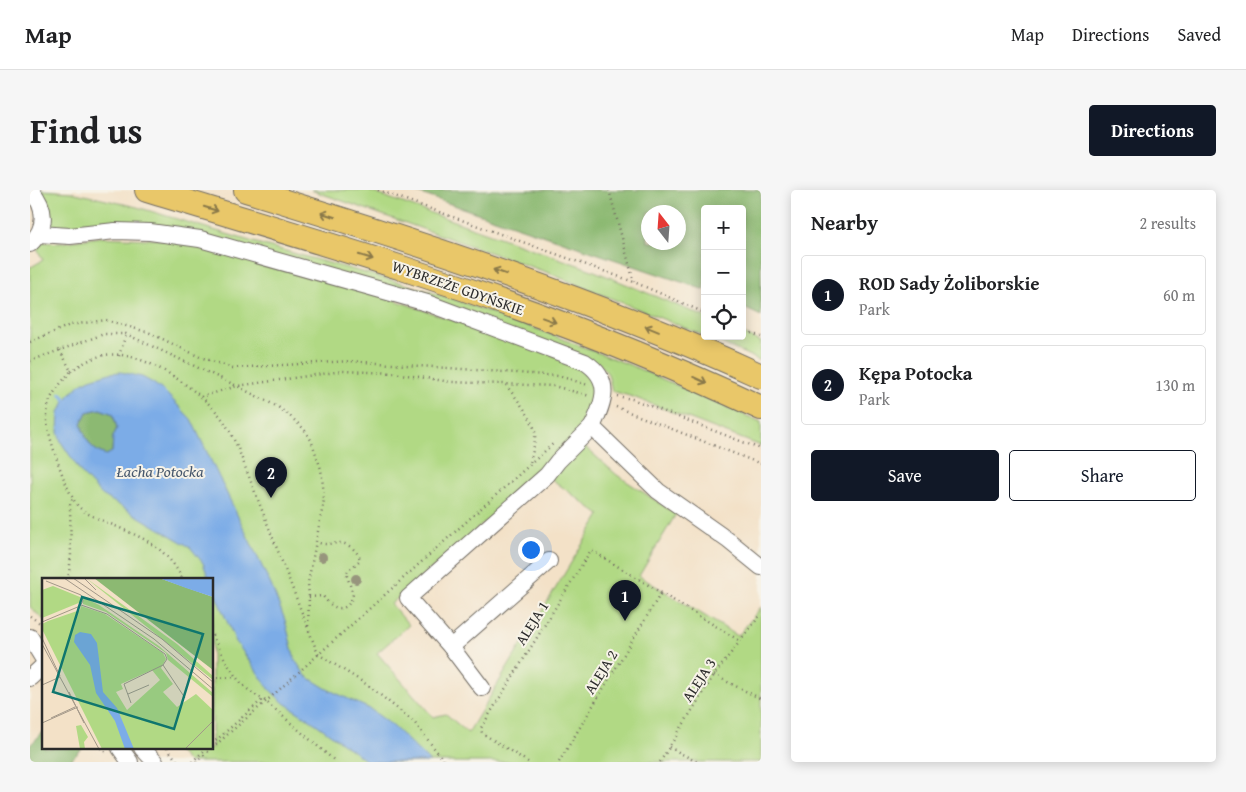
<!DOCTYPE html>
<meta charset="utf-8">
<style>
body{margin:0;font-family:"Gentium Book Plus",serif;background:#f6f6f6;color:#202124}
.controls{position:absolute;right:15px;top:15px;display:grid;overflow:hidden;border-radius:5px;box-shadow:0 2px 12px #0003}
.controls button{width:45px;height:45px;display:grid;place-items:center;padding:0;border:0;border-bottom:1px solid #e0e0e0;background:#fff;color:#202124;font:25px sans-serif}
.compass{position:absolute;left:611px;top:15px;width:45px;height:45px;border-radius:50%;background:#fff;box-shadow:0 2px 12px #0003;rotate:343deg}
.you{position:absolute;left:500px;top:359px;width:18px;height:18px;margin:-12px;border:4px solid #fff;border-radius:50%;background:#1a73e8;box-shadow:0 0 0 8px #1a73e833}
.badge{display:grid;place-items:center;width:32px;height:32px;border-radius:50%;background:#111827;color:#fff;font-size:16px;font-weight:700}
.pin{position:absolute;translate:-50% -41px;filter:drop-shadow(0 1px 2px #0008)}
.pin::after{content:'';position:absolute;top:26px;width:18px;height:15px;background:inherit;clip-path:polygon(0 0,100% 0,50% 100%)}
.list{margin:0;padding:0;list-style:none}
h2{display:flex;justify-content:space-between;align-items:center;height:65px;margin:0;padding:0 20px;font-size:21px}
h2 small{font-size:16px;font-weight:400;color:#757577}
.list li{display:grid;grid-template-columns:32px 1fr auto;gap:15px;align-items:center;box-sizing:border-box;height:80px;margin:0 10px 10px;padding:0 10px;border:1px solid #e0e0e0;border-radius:5px}
.list b{display:block;font-size:19px;white-space:nowrap}
.list p{margin:0;font-size:16px;white-space:nowrap;color:#757577}
.list em{font-size:16px;font-style:normal;color:#757577}
.actions{display:flex;gap:10px;padding:15px 20px}
.actions a{flex:1;padding:11px 0;border:1px solid #111827;border-radius:5px;text-align:center;font-size:18px;color:#111827}
.actions .main{background:#111827;color:#fff}
.icon{flex:none;width:28px;height:28px;fill:none;stroke:currentColor;stroke-width:2;stroke-linecap:round;stroke-linejoin:round}
.map{position:relative;flex:none;width:731px;height:572px;overflow:hidden;border-radius:5px}
header{display:flex;align-items:center;gap:30px;box-sizing:border-box;height:70px;padding:0 25px;background:#fff;border-bottom:1px solid #e0e0e0}
header strong{font-size:24px}
nav{display:flex;gap:28px;margin-inline-start:auto;font-size:18px}
.intro{display:flex;align-items:center;justify-content:space-between;box-sizing:border-box;height:120px;padding:0 30px}
h1{margin:0;font-size:35px}
.button{padding:12px 22px;border-radius:5px;background:#111827;color:#fff;font-size:18px;font-weight:700}
main{display:flex;gap:30px;padding:0 30px}
aside{flex:1;background:#fff;border-radius:5px;box-shadow:0 2px 12px #0003}
.map>svg:first-child{display:block}
.green{fill:#b1d984;stroke:#6e8258;fill-rule:evenodd}
.forest{fill:#8cb972;stroke:#5c724e;fill-rule:evenodd}
.water{fill:#7cace7;stroke:#546c89;fill-rule:evenodd}
.lines{fill:none;stroke-linecap:round;stroke-linejoin:round}
.stream{stroke:#7cace7;stroke-width:4}
.minor-casing{stroke:#716b62;stroke-width:18}
.highway-casing{stroke:#716b62;stroke-width:26}
.path{stroke:#716b62;stroke-width:2.5;stroke-dasharray:1 4;stroke-linecap:butt}
.minor{stroke:#fff;stroke-width:16}
.highway{stroke:#e9c769;stroke-width:24}
.tree{fill:#97957d}
.oneway{stroke:#8a794a}
.labels{text-anchor:middle;stroke-width:4;stroke-linejoin:round;paint-order:stroke}
.street-label{font-size:15px;fill:#2b2b2b;stroke:#f7f3e8}
.water-label{font-size:16px;font-style:italic;fill:#47586d;stroke:#f7f3e8}
.inset-road{fill:none;stroke:#a39889;stroke-width:1}
.view{fill:#0f766e;fill-opacity:0.15;stroke:#0f766e;stroke-width:2.5}
.inset-edge{fill:none;stroke:#2b2b2b;stroke-width:2.5}
</style>
<header>
<strong>Map</strong>
<nav><a>Map</a><a>Directions</a><a>Saved</a></nav>
</header>
<div class="intro"><h1>Find us</h1><a class="button">Directions</a></div>
<main>
<div class="map">
<svg width="731" height="572" viewBox="0 0 731 572">
<rect width="100%" height="100%" fill="#f7f3e8"/>
<filter id="ink" filterUnits="userSpaceOnUse"><feTurbulence type="fractalNoise" baseFrequency=".02" numOctaves="2"/><feDisplacementMap in="SourceGraphic" scale="10" xChannelSelector="R" yChannelSelector="G"/><feConvolveMatrix kernelMatrix="1 2 1 2 8 2 1 2 1" color-interpolation-filters="sRGB"/></filter>
<filter id="wash" filterUnits="userSpaceOnUse"><feTurbulence type="fractalNoise" baseFrequency=".0096" numOctaves="4" result="noise"/><feDisplacementMap in="SourceGraphic" scale="20" xChannelSelector="R" yChannelSelector="G"/><feGaussianBlur stdDeviation="1.12" result="paint"/><feColorMatrix in="noise" values="0 0 0 0 0 0 0 0 0 0 0 0 0 0 0 0 0 1.4 0 .05"/><feComposite in="paint" operator="in"/></filter>
<g filter="url(#wash)">
<rect width="100%" height="100%" fill="#f3e1c7"/>
<g class="green">
<polygon points="10,0 41,2 107,17 230,54 372,93 423,109 504,138 600,175 731,232 731,256 603,207 582,201 578,184 569,173 187,49 20,37"/>
<polygon points="281,0 336,0 562,80 675,127 675,146 516,82"/>
<path d="M69 47 144 50 350 105 546 173 564 190 567 211 554 256 587 285 646 324 609 386 708 446 731 417V572H158L145 558H182V390H14V430L0 417V76L1 77 13 70 7 59 12 52 30 53ZM512 282 570 325 438 543 416 524 403 527 347 463 379 435 361 414Z"/>
<polygon points="712,143 731,152 731,171 676,146 712,146"/>
</g>
<g class="forest">
<path d="M379 0H731V126L712 117V19H675V100ZM618 22H648V52H618Z"/>
<path d="M70 219 83 224 87 238 83 247 82 263 76 265C60 260 56 249 51 234L57 222Z"/>
<polygon points="14,541 14,558 53,558 39,572 0,572 0,555"/>
</g>
<path class="water" d="M91 182 112 187 123 193 135 202 161 229 241 395 255 430 265 470 276 486 297 499 340 519 363 536 400 572H338L286 534 254 513 240 500 206 452 183 399 182 390 179 389 173 373 160 357 72 305 52 284 31 252 28 242 29 222 39 205 52 193 60 189 80 183ZM70 219 83 224 87 238 83 247 82 262 76 265C60 260 56 249 51 234L57 222Z"/>
<g class="lines">
<polyline class="stream" points="31,204 35,209"/>
</g>
</g>
<g filter="url(#ink)">
<g class="lines">
<defs>
<g id="minor">
<path d="M9 44 40 46 85 41 120 42 170 49 397 113 555 172C583 190 574 212 562 237L628 301 699 351 731 377"/>
<path d="M0 54C18 37 16 18 1 0"/>
<polyline points="0,447 14,470"/>
<polyline points="421,457 519,371"/>
<polyline points="0,488 14,475"/>
<polyline points="452,498 421,457 378,408 517,285 528,271 562,237"/>
<polyline points="90,558 100,572"/>
<polyline points="112,558 125,572"/>
</g>
<g id="highway">
<path d="M117 0C203 26 289 51 375 79 496 118 616 164 731 218"/>
<path d="M216 0C391 53 565 110 731 186"/>
</g>
</defs>
<use href="#minor" class="minor-casing"/>
<use href="#highway" class="highway-casing"/>
<g class="path">
<polyline points="348,0 604,92 675,123"/>
<polyline points="579,0 604,92"/>
<polyline points="712,139 731,147"/>
<polyline points="0,152 40,135 76,130 120,143 170,167 203,178 320,171 529,186 558,195"/>
<path d="M30 160 41 181C33 191 23 201 19 213 17 219 17 226 17 232 19 249 37 305 49 317 56 324 67 328 76 332 110 347 135 354 153 390"/>
<polyline points="89,166 96,144"/>
<polyline points="0,171 74,144 96,144 207,196 248,217 261,227 274,239 281,250 291,279 293,296 294,310 278,393 279,407 278,439"/>
<path d="M41 181C51 174 63 167 75 165 112 159 168 199 190 226 197 235 202 246 207 256L288 464 339 496 384 532 415 572"/>
<path d="M476 195C485 207 503 228 505 242 506 252 502 263 500 273"/>
<polyline points="587,206 602,209 731,259"/>
<polyline points="171,207 207,196 313,181 364,183 421,192 524,196 560,206"/>
<polyline points="586,217 731,274"/>
<polyline points="38,390 41,367 40,315 42,308"/>
<path d="M279 407 293 406C302 420 318 425 323 404L316 383 330 370C329 362 318 353 310 353 299 353 298 356 286 352"/>
<polyline points="0,426 14,436"/>
<path d="M182 445C195 469 207 498 233 509L306 572"/>
<polyline points="684,485 731,509"/>
<polyline points="182,488 206,487"/>
<polyline points="182,554 233,509"/>
<polyline points="639,557 667,572"/>
<polyline points="71,558 77,564"/>
<polyline points="137,558 148,572"/>
<polyline points="182,558 241,507 524,253"/>
<polyline points="162,572 177,558"/>
<polyline points="166,572 182,558"/>
<polyline points="498,572 452,543 451,538 561,360 710,451"/>
<polyline points="529,572 631,403"/>
<polyline points="630,572 684,485 731,424"/>
</g>
<use href="#minor" class="minor"/>
<use href="#highway" class="highway"/>
</g>
<g class="tree">
<circle cx="292" cy="367" r="5"/>
<circle cx="326" cy="389" r="5"/>
</g>
<defs><path id="oneway-shaft" d="M-6 0H5M1.5-3L5.5 0L1.5 3" fill="none" stroke-width="1.6" stroke-linecap="round" stroke-linejoin="round" transform="scale(1.25)"/></defs>
<g class="oneway">
<use href="#oneway-shaft" transform="translate(181 19) rotate(17)"/>
<use href="#oneway-shaft" transform="translate(298 25) rotate(-162)"/>
<use href="#oneway-shaft" transform="translate(336 67) rotate(17)"/>
<use href="#oneway-shaft" transform="translate(470 82) rotate(-161)"/>
<use href="#oneway-shaft" transform="translate(519 130) rotate(20)"/>
<use href="#oneway-shaft" transform="translate(622 139) rotate(-158)"/>
<use href="#oneway-shaft" transform="translate(670 190) rotate(24)"/>
</g>
</g>
<g class="labels">
<g class="street-label">
<text transform="translate(428 98) rotate(19)" y="5">WYBRZEŻE GDYŃSKIE</text>
<text transform="translate(502 433) rotate(-58)" y="5">ALEJA 1</text>
<text transform="translate(571 482) rotate(-58)" y="5">ALEJA 2</text>
<text transform="translate(669 490) rotate(-57)" y="5">ALEJA 3</text>
</g>
<g class="water-label">
<text x="130" y="287">Łacha Potocka</text>
</g>
</g>
<g transform="translate(12 388)">
<rect width="171" height="171" fill="#f3e1c7"/>
<path d="M44 0 135 66 171 98V102ZM11 8 38 19 39 24 0 40V12ZM41 19 57 27 117 68 171 115V119L126 82 124 75 64 34 41 26ZM39 28 63 36 121 75 124 81 119 90 131 106 121 114 135 129 154 116 171 132V171H60L0 51V46L6 43 38 32ZM110 92 118 102 85 132 74 114 81 111 79 106ZM39 147 46 159 42 164 43 171H38L34 148Z" fill="#b1d984" fill-rule="evenodd"/>
<path d="M52 0H117L171 19V92Z" fill="#8cb972"/>
<path d="M117 0H171V19L144 10ZM38 54 49 56 55 65 61 114 75 130 92 171H83L73 143 54 115 48 87 32 64 33 57Z" fill="#7cace7"/>
<path class="inset-road" d="M22 0 112 61 172 112M31 0 120 61 172 105M42 0 54 12M39 27 65 36 123 76 125 81 121 87 143 120M0 44 38 28 41 23 39 17 4 3M0 60 18 98M0 66 57 171M0 107 18 99M27 114 42 145M86 116 107 107M89 125 82 106 121 87M9 140 33 129M0 145 36 129M143 171 172 142"/>
<path class="view" d="M40 19 161 56 132 151 11 114Z"/>
<rect width="171" height="171" class="inset-edge"/>
</g>
</svg>
<div class="controls">
<button>+</button>
<button>−</button>
<button><svg class="icon" aria-label="locate" viewBox="0 0 24 24"><circle cx="12" cy="12" r="6"/><path d="M12 2v4M12 18v4M2 12h4M18 12h4"/></svg></button>
</div>
<svg class="compass" viewBox="-18 -18 36 36"><path d="M0-13l5 13h-10z" fill="#e53935"/><path d="M0 13l5-13h-10z" fill="#757577"/></svg>
<div class="you"></div>
<div class="pin badge" style="left:595px;top:431px">1</div>
<div class="pin badge" style="left:241px;top:308px">2</div>
</div>
<aside>
<h2>Nearby<small>2 results</small></h2>
<ul class="list">
<li><span class="badge">1</span><div><b>ROD Sady Żoliborskie</b><p>Park</p></div><em>60 m</em></li>
<li><span class="badge">2</span><div><b>Kępa Potocka</b><p>Park</p></div><em>130 m</em></li>
</ul>
<div class="actions"><a class="main">Save</a><a>Share</a></div>
</aside>
</main>
